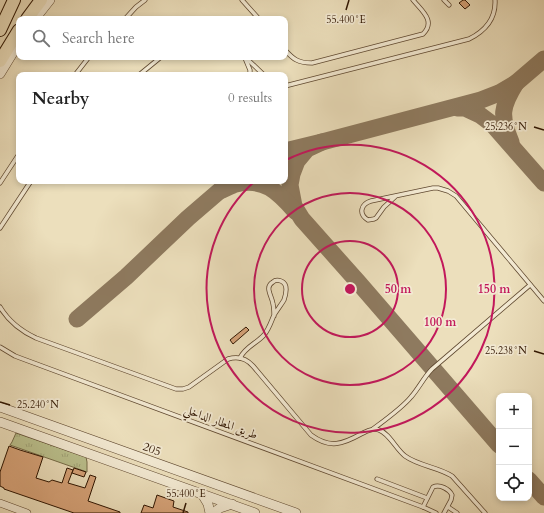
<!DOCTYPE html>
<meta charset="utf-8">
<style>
body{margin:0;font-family:Cardo,Amiri,serif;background:#f2f2f2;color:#222}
.controls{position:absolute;right:12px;bottom:12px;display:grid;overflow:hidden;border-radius:8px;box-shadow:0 2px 6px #0003}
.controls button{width:36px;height:36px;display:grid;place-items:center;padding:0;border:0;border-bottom:1px solid #e0e0e0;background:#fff;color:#222;font:20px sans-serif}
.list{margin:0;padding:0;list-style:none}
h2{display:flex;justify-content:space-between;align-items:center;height:52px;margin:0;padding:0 16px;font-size:17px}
h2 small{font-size:13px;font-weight:400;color:#767676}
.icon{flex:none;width:22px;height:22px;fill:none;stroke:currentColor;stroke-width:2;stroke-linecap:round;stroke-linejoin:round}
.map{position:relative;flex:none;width:544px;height:513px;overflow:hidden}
.search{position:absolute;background:#fff;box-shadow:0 2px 6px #0003;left:16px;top:16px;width:272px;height:44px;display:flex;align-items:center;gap:10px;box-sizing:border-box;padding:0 14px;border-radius:8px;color:#767676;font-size:15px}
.panel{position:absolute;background:#fff;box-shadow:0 2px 6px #0003;left:16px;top:72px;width:272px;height:112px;border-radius:8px}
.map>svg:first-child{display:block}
.grass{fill:url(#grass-tufts);stroke:#766c48}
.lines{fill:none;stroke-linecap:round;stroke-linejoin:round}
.taxiway{stroke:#8e7a5f;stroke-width:17}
.building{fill:#d6a379;stroke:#301602}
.service-casing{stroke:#5f4830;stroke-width:5}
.minor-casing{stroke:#5f4830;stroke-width:8}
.tertiary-casing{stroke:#5f4830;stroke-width:10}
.trunk-casing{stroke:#301602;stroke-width:14}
.service{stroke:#f3ead3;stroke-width:3.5}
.minor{stroke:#f3ead3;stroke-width:7}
.tertiary{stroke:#f3ead3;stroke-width:9}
.trunk{stroke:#ecdfbc;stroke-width:12}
.ticks{fill:none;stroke:#301602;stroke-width:1.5}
.ring{fill:none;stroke:#c2185b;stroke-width:2}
.labels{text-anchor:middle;stroke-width:3.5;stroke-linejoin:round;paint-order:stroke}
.street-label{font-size:12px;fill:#301602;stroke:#f3ead3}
.ticks-label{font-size:10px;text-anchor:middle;fill:#301602;stroke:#f3ead3;stroke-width:3.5;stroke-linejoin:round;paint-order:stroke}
.centre{fill:#c2185b;stroke:#f3ead3;stroke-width:2}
.ring-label{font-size:12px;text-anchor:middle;font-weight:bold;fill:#c2185b;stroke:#f3ead3;stroke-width:3.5;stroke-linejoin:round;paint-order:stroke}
</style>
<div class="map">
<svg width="544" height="513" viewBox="0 0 544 513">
<defs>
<pattern id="grass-tufts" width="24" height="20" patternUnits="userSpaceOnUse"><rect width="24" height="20" fill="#bbc18e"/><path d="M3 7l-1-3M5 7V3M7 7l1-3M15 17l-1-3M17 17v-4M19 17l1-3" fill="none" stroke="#a1a579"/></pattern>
</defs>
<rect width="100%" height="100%" fill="#ecdfbc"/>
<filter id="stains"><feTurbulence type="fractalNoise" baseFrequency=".005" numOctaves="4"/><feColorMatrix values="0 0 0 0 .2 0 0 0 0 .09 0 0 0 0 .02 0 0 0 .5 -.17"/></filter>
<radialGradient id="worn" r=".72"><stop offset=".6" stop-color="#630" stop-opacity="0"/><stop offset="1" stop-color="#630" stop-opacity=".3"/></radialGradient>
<polygon class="grass" points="16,433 86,457 87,462 87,472 10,445 12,442"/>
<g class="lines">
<g class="taxiway">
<polyline points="457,108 465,108 480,115 492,124 544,183"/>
<polyline points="322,142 307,149 297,161 292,174 290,185 294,206 302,219 358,282 499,445"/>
<path d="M511 142C500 116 501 107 516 83"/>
<polyline points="285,151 322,142 481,100 499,93 516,83 544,59"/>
<path d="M222 190C227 188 232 185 236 184 264 177 278 192 295 211"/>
<polyline points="77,319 126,277 188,218 231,181"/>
<polyline points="529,480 544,497"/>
</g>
</g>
<g class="building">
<polygon points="463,0 465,0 470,5 465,9 459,3"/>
<polygon points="246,327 249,330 233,344 230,340"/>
<polygon points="9,446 20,450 43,457 36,478 49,482 52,480 62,483 67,468 73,470 68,483 85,488 90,475 96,477 88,501 120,512 120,513 74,513 4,489 4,488 0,486 0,472"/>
<polygon points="74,468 86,472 84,477 72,473"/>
<polygon points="157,495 174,501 173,507 188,512 188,513 141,513 144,505 153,508"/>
</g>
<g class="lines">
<defs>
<g id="service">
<polyline points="242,0 259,19"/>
<polyline points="444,0 449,5"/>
<polyline points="125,19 136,7 145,0"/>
<path d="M285 50C293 59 298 63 312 63L423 34C436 21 422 11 413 0"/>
<polyline points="245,57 264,75"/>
<polyline points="245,58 250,70 250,75"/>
<polyline points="75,75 89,57"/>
<polyline points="139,75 161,57"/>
<path d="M285 86 469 39C485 31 496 18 495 0"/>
<polyline points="0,183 19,154"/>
<path d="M396 196 384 207 376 218 374 219 368 220C358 214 361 204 371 201L433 188H438L448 191 456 196 544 301"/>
<polyline points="0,228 31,181"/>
<path d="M0 307C9 322 21 331 36 338L176 389H183L189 387 228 359C238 356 246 358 253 366L311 435C330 449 343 444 361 434 367 431 373 428 379 430 389 433 396 449 405 456 419 466 438 467 452 476L485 513"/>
<polyline points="0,347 15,356 23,359 423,507 436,513"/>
<path d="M240 358C245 347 257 343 264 335 269 329 271 322 274 315 277 310 281 305 284 300 286 294 289 284 281 281 278 280 275 280 273 282 264 287 272 296 273 304 274 308 274 312 274 316"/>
<path d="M373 429C385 420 402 408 411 397 419 388 424 377 432 369L530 285"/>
<polyline points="377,479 427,498"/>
<path d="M423 507 433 487C440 484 449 489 452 495L451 500 444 513"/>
<polyline points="448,507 457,513"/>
</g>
<polyline id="minor" points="0,503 27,513"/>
<g id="tertiary">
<polyline points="35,19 50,0"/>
<polyline points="0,74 19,43"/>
<polyline points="0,407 296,513"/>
<polyline points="0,422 255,513"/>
<polyline points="202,494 208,504 210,513"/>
<polyline points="213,513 220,508 232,504"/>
</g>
<g id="trunk">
<polyline points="27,19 41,0"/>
<polyline points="0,30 14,0"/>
<polyline points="0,61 19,30"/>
</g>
</defs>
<use href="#service" class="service-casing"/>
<use href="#minor" class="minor-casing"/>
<use href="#tertiary" class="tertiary-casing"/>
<use href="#trunk" class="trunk-casing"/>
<use href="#service" class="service"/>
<use href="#minor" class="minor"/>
<use href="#tertiary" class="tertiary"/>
<use href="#trunk" class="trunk"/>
</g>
<path class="ticks" d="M346 10 349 0M534 127 544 130M534 351 544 354M0 402 10 405M183 513 186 503"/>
<g class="ring">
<circle cx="350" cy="289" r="48"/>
<circle cx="350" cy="289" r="96"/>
<path d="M286 160A144 144 0 1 1 255 181"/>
</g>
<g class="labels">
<g class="street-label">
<text transform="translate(221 422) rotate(20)" y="4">طريق المطار الداخلي</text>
<text transform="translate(152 449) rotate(20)" y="4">205</text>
</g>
</g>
<g class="ticks-label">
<text x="346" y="23">55.400°E</text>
<text x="506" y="130">25.236°N</text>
<text x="506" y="354">25.238°N</text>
<text x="38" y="408">25.240°N</text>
<text x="186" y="497">55.400°E</text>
</g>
<circle cx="350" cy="289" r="6" class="centre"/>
<g class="ring-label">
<text x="398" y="293">50 m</text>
<text x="494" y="293">150 m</text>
<text x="440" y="326">100 m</text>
</g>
<rect width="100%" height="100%" filter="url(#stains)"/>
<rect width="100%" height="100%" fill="url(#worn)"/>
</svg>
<div class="controls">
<button>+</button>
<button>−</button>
<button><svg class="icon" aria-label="locate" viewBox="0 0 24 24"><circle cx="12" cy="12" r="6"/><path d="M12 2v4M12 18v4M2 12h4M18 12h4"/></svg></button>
</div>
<div class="search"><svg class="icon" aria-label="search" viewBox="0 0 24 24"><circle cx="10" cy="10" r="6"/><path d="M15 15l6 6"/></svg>Search here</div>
<section class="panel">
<h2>Nearby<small>0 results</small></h2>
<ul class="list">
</ul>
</section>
</div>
